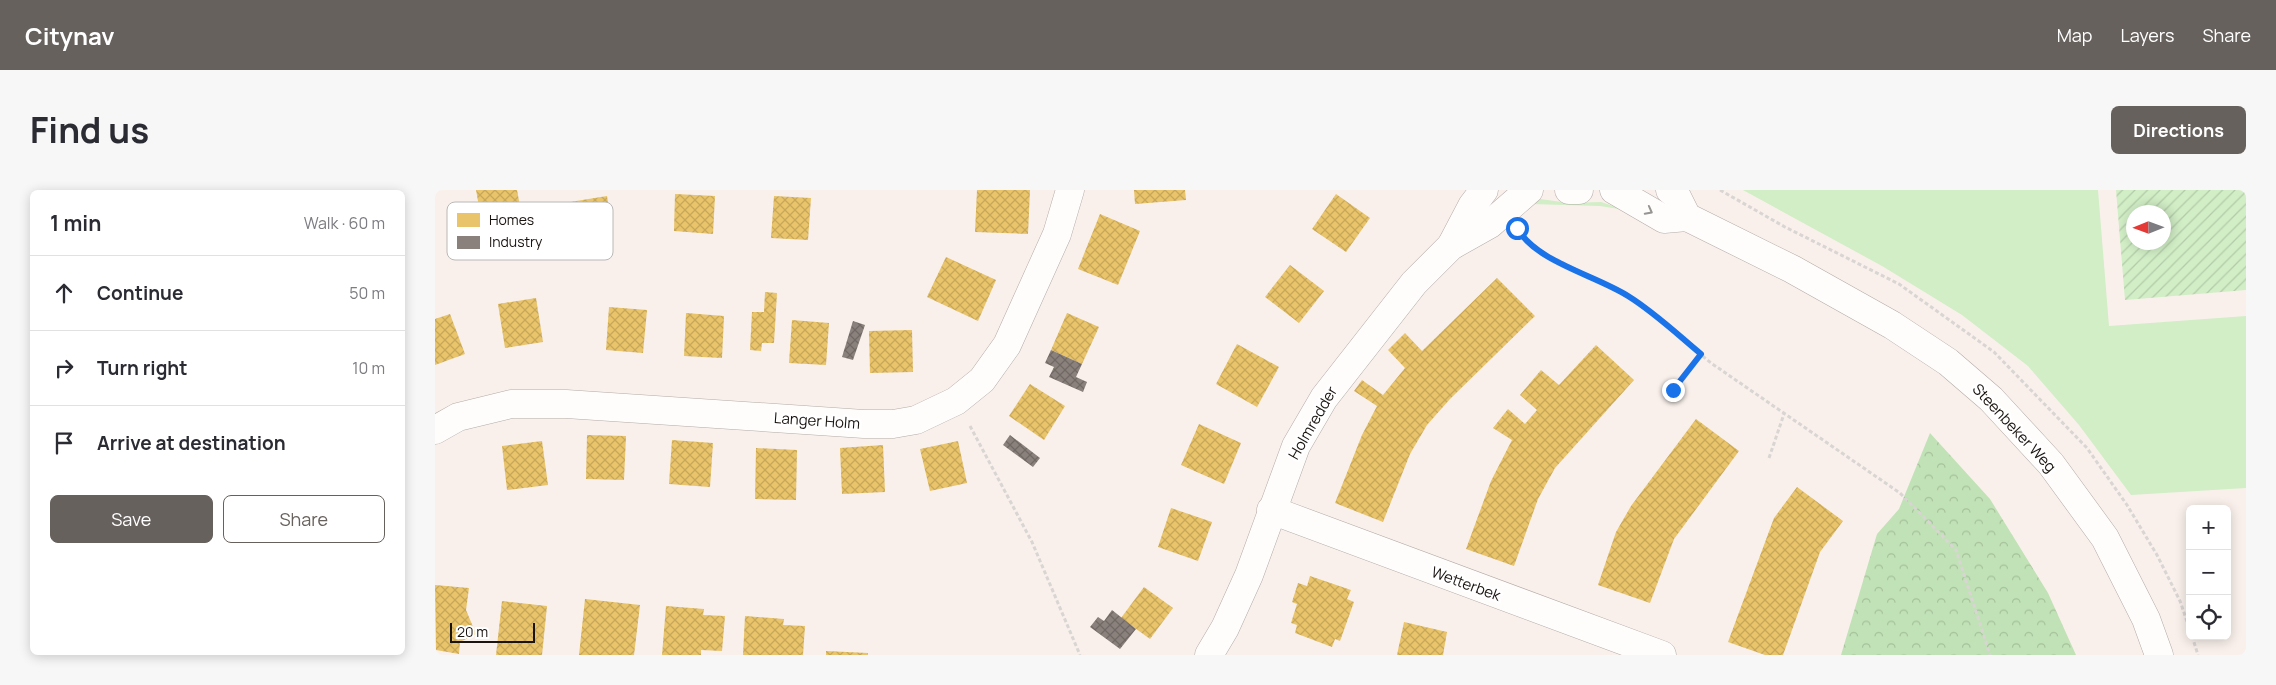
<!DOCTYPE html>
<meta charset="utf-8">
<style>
body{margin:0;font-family:Manrope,sans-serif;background:#f7f7f7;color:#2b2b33}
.controls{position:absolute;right:15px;bottom:15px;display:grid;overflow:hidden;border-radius:8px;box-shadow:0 2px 12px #0003}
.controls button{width:45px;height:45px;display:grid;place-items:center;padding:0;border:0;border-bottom:1px solid #e1e1e2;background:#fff;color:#2b2b33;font:25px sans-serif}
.compass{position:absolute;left:1691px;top:15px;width:45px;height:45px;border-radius:50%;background:#fff;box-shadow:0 2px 12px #0003;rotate:269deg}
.scale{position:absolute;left:15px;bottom:12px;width:85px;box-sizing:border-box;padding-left:5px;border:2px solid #191410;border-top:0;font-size:14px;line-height:18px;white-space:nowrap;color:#191410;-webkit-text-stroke:4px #fff;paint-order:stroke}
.stop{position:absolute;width:15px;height:15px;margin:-11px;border:4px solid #1a73e8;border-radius:50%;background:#fff}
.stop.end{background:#1a73e8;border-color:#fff;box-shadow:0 1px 5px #0008}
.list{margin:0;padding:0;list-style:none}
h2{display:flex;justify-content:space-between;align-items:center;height:65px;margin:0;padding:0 20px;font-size:21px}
h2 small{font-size:16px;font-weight:400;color:#7c7c81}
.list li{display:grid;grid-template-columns:32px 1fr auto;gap:15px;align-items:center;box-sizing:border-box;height:75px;padding:0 20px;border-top:1px solid #e1e1e2}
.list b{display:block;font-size:19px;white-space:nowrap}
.list em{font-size:16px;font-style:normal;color:#7c7c81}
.actions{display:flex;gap:10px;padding:15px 20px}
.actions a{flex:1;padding:11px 0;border:1px solid #67615d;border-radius:8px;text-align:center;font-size:18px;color:#67615d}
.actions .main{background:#67615d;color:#fff}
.icon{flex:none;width:28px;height:28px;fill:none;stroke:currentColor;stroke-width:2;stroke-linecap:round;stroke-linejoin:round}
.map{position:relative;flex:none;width:1811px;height:465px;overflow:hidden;border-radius:8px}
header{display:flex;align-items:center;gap:30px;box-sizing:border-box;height:70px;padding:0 25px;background:#67615d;color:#fff}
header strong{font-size:24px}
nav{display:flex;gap:28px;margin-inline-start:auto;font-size:18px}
.intro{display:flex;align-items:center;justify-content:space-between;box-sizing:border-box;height:120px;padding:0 30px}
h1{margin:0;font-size:35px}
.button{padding:12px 22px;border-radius:8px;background:#67615d;color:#fff;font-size:18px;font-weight:700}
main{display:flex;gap:30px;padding:0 30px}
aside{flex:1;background:#fff;border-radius:8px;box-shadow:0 2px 12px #0003}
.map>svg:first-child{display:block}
.grass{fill:#d1eec6}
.forest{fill:url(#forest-crowns)}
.garden{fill:url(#garden-furrows);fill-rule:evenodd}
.homes{fill:url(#homes-cross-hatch)}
.industry{fill:url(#industry-cross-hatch)}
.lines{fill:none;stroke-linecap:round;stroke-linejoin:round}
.street-casing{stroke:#b3aba7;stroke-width:29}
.secondary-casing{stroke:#b3aba7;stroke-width:29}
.path{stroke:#d8d5d3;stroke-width:3;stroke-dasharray:4 2.5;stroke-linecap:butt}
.street{stroke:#fefdfc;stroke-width:28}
.secondary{stroke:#fefdfc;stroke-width:28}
.oneway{stroke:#979492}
.route{stroke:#1a73e8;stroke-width:6}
.labels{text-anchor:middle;stroke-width:5;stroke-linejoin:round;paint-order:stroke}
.street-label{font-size:15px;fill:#191410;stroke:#fff}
.key{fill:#fff;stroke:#bab8b7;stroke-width:1}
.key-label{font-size:14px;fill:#191410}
</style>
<header>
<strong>Citynav</strong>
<nav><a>Map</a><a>Layers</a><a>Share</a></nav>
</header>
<div class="intro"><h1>Find us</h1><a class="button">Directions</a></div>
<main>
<aside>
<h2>1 min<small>Walk · 60 m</small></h2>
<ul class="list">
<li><svg class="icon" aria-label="ahead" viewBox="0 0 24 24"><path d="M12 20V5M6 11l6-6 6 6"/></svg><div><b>Continue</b></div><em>50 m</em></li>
<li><svg class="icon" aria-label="right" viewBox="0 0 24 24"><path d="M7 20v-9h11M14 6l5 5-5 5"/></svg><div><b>Turn right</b></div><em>10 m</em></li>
<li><svg class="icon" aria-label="arrive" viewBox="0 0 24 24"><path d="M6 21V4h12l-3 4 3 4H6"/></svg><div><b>Arrive at destination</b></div></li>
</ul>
<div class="actions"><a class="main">Save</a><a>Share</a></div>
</aside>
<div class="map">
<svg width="1811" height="465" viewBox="0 0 1811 465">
<defs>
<pattern id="forest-crowns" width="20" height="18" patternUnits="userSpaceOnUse" patternTransform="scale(1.25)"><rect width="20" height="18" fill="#c1e2b6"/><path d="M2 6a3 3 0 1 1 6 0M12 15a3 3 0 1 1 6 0" fill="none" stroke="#a5c19b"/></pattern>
<pattern id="garden-furrows" width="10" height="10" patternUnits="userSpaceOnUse" patternTransform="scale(1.25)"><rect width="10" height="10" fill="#d1eec6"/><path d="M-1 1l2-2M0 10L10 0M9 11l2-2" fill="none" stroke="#b3cba9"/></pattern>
<pattern id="homes-cross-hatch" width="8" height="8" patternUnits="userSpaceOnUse" patternTransform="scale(1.25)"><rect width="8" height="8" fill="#e9c46a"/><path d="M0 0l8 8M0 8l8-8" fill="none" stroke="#c7a85b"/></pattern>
<pattern id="industry-cross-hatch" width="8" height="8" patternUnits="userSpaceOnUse" patternTransform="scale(1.25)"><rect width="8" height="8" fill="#8a817c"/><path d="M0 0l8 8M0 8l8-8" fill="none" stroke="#706864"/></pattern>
</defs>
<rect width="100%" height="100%" fill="#f9f0eb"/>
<g class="grass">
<polygon points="1308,0 1663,0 1674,136 1811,126 1811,298 1696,305 1644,235 1593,176 1527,125 1447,76"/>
<polygon points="1105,9 1134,13 1166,12 1190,20 1165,16 1095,14 1097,11"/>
</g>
<polygon class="forest" points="1495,243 1555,309 1613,403 1641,465 1406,465 1442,344 1464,319"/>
<path class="garden" d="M1681 0H1811V100L1690 110ZM1698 22H1728V52H1698Z"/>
<g class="homes">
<polygon points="41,0 82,0 89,37 49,44"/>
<polygon points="542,0 595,0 593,44 540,42"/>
<polygon points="699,0 750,0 751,10 700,14"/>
<polygon points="240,4 280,6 278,44 239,41"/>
<polygon points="901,4 935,28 911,62 877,39"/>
<polygon points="172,6 178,43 135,50 129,13"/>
<polygon points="339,6 376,8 373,50 336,48"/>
<polygon points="665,24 705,41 683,95 643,79"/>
<polygon points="511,67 561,90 543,131 492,107"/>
<polygon points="855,75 889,101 864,133 830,107"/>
<polygon points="1062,88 1100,126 1015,209 992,235 975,264 948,332 900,313 927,245 942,216 919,201 927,190 948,205 970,178 953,160 970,143 987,161"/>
<polygon points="330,102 342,103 339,153 327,153 326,161 315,160 317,122 329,122"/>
<polygon points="101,108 108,152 70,158 63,114"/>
<polygon points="174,117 212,120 208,163 171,160"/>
<polygon points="251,123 289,126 287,168 249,166"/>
<polygon points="632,123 664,137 647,174 616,160"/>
<polygon points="15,124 30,164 0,175 0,129"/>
<polygon points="357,130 394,133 391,175 354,173"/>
<polygon points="477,140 478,182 435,183 434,141"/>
<polygon points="802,154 844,177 822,217 781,194"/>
<polygon points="1161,155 1199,190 1120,278 1103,309 1079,376 1031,359 1056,291 1077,250 1058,238 1073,219 1090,234 1102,220 1085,205 1106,180 1124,195"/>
<polygon points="595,194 630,216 609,250 574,226"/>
<polygon points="1261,229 1304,261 1239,349 1215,413 1163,395 1181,342 1196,316"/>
<polygon points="764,234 806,253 789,294 746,275"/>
<polygon points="152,245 191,246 189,290 151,289"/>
<polygon points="237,250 278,253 275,297 234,294"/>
<polygon points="107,251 113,295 72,300 67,256"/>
<polygon points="523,251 532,293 495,301 485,259"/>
<polygon points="448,255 450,302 407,304 405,258"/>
<polygon points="321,258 362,260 361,310 320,309"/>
<polygon points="1362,297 1408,331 1385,362 1348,465 1330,465 1293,452 1339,328"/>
<polygon points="736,318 777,332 763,371 723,357"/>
<polygon points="875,386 916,400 912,409 919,412 905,451 900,449 897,457 860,443 862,435 856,433 862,414 857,412 863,393 872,396"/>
<polygon points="0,395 34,398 31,420 41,444 25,452 24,464 1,460"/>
<polygon points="709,397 738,418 715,449 686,428"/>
<polygon points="150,409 205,415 199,465 144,465"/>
<polygon points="67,411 112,416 107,465 61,465"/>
<polygon points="231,416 269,419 268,425 290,426 287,461 266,460 266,465 227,465"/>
<polygon points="310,426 349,429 348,435 370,436 368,465 308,465"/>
<polygon points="969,432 1012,442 1008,465 962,465"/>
<polygon points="391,461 433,463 433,465 391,465"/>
</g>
<g class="industry">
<polygon points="418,131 430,135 418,170 407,167"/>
<polygon points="616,160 647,174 641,187 652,192 648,202 614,187 619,177 610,173"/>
<polygon points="575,245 605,268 598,277 568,255"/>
<polygon points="677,420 701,439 685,459 655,437 663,427 669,431"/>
</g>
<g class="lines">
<defs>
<g id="street">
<polyline points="1179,0 1229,29 1252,27"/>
<polyline points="1235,0 1241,5 1252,27 1357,79 1457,135 1513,172 1556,209 1616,274 1670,348 1711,429 1724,465"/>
<polyline points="1016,56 1037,16 1049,0"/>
<polyline points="0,240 23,227 76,214 131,214 429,234 458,234 481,230 521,211 547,190 572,155 622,44 635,0"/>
<polyline points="836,320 1227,465"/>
<polyline points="774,465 790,438 814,385 861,256 889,208 979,93 1016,56 1055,34 1094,0"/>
</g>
<polyline id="secondary" points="1134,0 1144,0"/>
</defs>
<use href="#street" class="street-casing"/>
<use href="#secondary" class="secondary-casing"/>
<g class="path">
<polyline points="1285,0 1350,37 1464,94 1559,162 1652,258 1692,315 1722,365 1745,411 1755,440"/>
<polyline points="1085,44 1095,55 1109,63 1192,106 1216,123 1276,173 1465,303 1521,360 1555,465"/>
<polyline points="1238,199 1266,164"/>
<polyline points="535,236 597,352 645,465"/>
<polyline points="1334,268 1349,224"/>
<polyline points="1757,446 1763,465"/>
</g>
<use href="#street" class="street"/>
<use href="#secondary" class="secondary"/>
</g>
<defs><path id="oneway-chevron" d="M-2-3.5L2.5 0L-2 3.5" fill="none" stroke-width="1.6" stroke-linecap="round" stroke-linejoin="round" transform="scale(1.25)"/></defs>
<use class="oneway" href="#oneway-chevron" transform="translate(1214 21) rotate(28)"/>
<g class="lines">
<path class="route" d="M1082 38C1101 72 1160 85 1193 106 1219 122 1242 144 1266 164L1238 200"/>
</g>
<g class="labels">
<g class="street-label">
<text transform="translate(382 231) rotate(4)" y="5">Langer Holm</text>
<text transform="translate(878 233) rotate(-60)" y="5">Holmredder</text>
<text transform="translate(1579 238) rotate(47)" y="5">Steenbeker Weg</text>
<text transform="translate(1031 394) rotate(20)" y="5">Wetterbek</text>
</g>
</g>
<rect x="12" y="12" width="166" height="58" rx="8" class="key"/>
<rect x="22" y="23" width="23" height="14" fill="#e9c46a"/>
<rect x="22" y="46" width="23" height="13" fill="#8a817c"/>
<g class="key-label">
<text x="54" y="35">Homes</text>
<text x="54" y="57">Industry</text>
</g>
</svg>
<div class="controls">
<button>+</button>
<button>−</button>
<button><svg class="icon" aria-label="locate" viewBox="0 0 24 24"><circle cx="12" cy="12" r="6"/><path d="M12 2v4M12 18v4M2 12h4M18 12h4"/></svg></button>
</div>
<svg class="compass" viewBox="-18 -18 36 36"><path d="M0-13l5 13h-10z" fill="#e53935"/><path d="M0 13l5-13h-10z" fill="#7c7c81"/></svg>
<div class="scale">20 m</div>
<div class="stop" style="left:1082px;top:38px"></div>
<div class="stop end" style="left:1238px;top:200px"></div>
</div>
</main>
